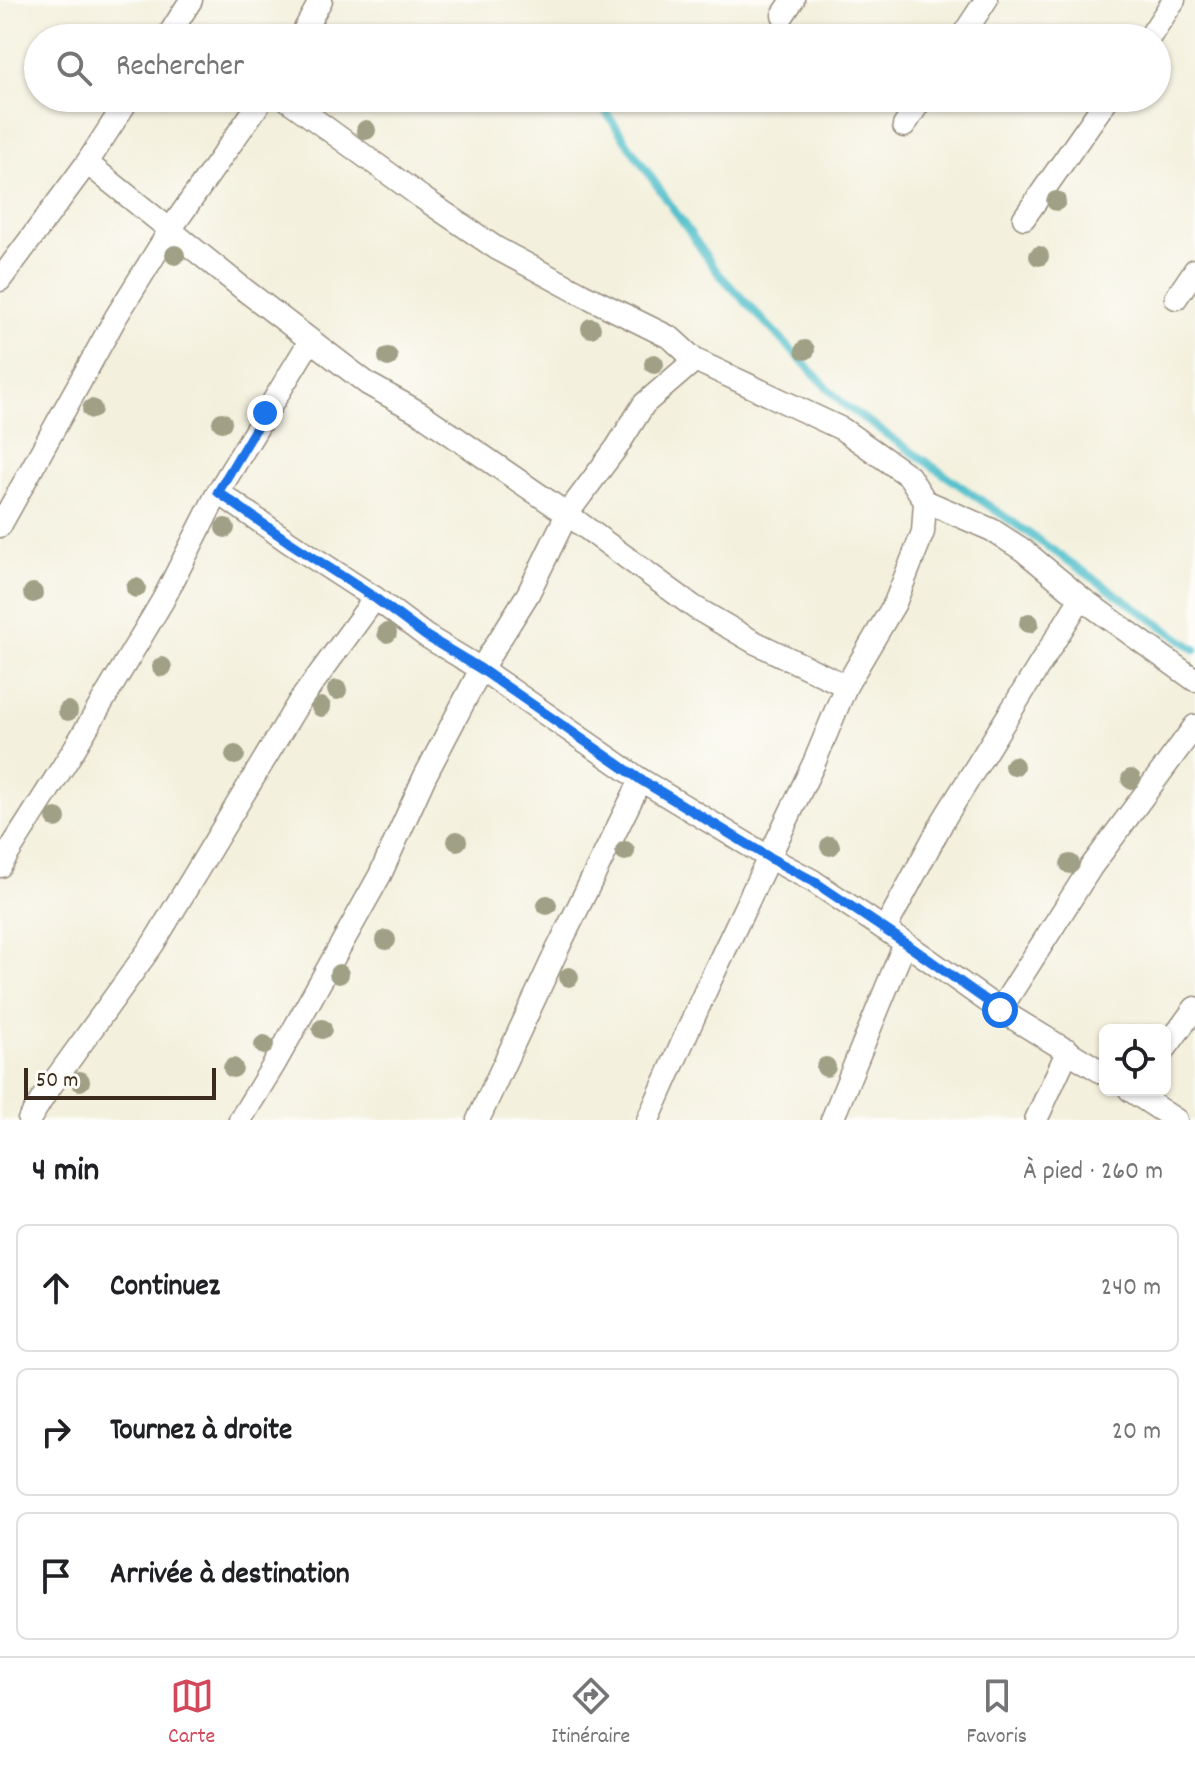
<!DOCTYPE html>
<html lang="fr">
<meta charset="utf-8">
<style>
body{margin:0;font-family:Dekko,sans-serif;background:#f6f6f6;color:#202124}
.controls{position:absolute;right:24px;bottom:24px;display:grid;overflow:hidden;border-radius:12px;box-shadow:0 2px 6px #0004}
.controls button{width:72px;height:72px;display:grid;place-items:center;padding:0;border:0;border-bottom:2px solid #e0e0e0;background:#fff;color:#202124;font:40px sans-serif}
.scale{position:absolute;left:24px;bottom:20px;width:192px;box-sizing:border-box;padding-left:8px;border:4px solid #3b2a1e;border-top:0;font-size:22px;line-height:28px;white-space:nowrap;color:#3b2a1e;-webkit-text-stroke:6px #fdfcf7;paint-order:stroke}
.stop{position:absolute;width:24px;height:24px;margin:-18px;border:6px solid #1a73e8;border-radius:50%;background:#fff}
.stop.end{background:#1a73e8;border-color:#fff;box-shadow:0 2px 8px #0008}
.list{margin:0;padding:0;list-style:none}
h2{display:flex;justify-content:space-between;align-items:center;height:104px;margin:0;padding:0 32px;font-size:34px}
h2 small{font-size:26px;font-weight:400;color:#757577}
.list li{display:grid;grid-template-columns:52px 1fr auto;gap:24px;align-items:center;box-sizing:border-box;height:128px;margin:0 16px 16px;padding:0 16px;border:2px solid #e0e0e0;border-radius:12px}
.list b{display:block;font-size:30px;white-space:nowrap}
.list em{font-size:26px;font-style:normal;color:#757577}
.icon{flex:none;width:44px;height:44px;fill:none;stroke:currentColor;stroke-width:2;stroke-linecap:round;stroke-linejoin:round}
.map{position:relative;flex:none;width:1195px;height:1120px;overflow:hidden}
.search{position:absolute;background:#fff;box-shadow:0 2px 6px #0004;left:24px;right:24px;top:24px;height:88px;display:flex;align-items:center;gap:20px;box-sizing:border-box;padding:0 28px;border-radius:44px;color:#757577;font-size:30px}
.sheet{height:536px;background:#fff}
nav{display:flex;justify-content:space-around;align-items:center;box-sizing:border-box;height:112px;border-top:2px solid #e0e0e0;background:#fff;font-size:22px;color:#757577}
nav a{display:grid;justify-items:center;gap:4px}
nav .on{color:#d1495b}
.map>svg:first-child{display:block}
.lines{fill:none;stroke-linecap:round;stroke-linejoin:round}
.stream{stroke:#53c0cc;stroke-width:8}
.minor-casing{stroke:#978d7e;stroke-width:25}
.minor{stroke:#fff;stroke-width:22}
.tree{fill:#9fa085}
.route{stroke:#1a73e8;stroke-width:10}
</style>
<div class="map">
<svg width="1195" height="1120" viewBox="0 0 1195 1120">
<rect width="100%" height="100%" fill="#fdfcf7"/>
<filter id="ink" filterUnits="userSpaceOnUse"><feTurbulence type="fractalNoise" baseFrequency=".0125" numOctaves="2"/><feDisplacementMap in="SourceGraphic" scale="16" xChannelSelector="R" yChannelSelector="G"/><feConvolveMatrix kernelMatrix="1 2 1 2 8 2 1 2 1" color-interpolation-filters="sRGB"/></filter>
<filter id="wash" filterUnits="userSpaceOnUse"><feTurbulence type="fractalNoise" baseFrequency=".006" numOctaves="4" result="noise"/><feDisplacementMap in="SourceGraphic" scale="32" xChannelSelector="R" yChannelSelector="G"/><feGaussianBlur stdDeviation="1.8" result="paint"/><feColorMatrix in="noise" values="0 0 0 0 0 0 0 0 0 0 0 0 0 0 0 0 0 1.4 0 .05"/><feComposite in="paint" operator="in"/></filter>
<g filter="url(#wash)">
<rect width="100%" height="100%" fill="#f3f0dd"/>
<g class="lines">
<polyline class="stream" points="596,98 718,273 843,404 1195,649"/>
</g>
</g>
<g filter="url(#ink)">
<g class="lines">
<defs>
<g id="minor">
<polyline points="783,15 793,0"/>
<polyline points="167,38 191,0"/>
<polyline points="300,38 321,0"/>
<polyline points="961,38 986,0"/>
<polyline points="1149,38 1174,0"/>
<polyline points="285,98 421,197 496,248 582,294 671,338 695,360 842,429 909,476 925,501"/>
<polyline points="904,126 922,98"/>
<polyline points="87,163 246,291 368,384 420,413 567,514 694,607 754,642 846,686"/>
<polyline points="1024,218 1108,98"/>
<polyline points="0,280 87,163 129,98"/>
<polyline points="1176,298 1195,270"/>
<polyline points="218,492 289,542 375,598 426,636 481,669 641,780 770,858 813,881 905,943 1000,1010 1105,1074"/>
<polyline points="0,526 116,317 170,230 263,98"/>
<polyline points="0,866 73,751 163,600 218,492 310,341"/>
<polyline points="885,929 944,819 1081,598"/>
<polyline points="1000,1010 1091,867 1195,726"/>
<polyline points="1165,1049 1195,1008"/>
<polyline points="1130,1090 1176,1120"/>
<polyline points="29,1120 47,1091 153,944 299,702 375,598"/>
<polyline points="240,1120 275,1063 380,875 425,776 481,669 528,594 567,514 617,447 644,404 695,360"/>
<polyline points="478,1120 558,948 641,780"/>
<polyline points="648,1120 709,983 814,763 846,686 895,603 923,532 925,501 992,530 1023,550 1081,598 1195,680"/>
<polyline points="832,1120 905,943"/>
<polyline points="1036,1120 1068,1050"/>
</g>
</defs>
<use href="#minor" class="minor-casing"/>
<use href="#minor" class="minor"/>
</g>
<g class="tree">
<circle cx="366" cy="130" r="10"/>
<circle cx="1056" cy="201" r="10"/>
<circle cx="175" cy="255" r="10"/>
<circle cx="1039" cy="256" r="10"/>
<circle cx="591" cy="328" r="10"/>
<circle cx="805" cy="350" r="10"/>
<circle cx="388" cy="357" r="10"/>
<circle cx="654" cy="364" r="10"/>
<circle cx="92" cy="409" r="10"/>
<circle cx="222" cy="422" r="10"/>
<circle cx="225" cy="528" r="10"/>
<circle cx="136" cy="588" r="10"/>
<circle cx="33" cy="593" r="10"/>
<circle cx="1029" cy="623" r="10"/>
<circle cx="387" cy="633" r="10"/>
<circle cx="162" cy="667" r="10"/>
<circle cx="337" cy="690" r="10"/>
<circle cx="321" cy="707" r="10"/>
<circle cx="68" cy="711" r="10"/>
<circle cx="235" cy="755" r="10"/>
<circle cx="1014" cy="766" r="10"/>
<circle cx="1131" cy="779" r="10"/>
<circle cx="56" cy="818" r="10"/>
<circle cx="457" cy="841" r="10"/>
<circle cx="830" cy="846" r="10"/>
<circle cx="625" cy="851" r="10"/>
<circle cx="1070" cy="864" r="10"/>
<circle cx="547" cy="905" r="10"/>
<circle cx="386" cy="940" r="10"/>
<circle cx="339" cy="974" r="10"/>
<circle cx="569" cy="977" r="10"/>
<circle cx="322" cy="1029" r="10"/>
<circle cx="264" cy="1045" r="10"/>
<circle cx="826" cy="1067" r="10"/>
<circle cx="233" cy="1068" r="10"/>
<circle cx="80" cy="1081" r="10"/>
</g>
</g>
<g class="lines" filter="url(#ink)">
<polyline class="route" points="265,413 218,492 289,542 375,598 426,636 481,669 641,780 770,858 813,881 905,943 1000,1010"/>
</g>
</svg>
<div class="controls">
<button><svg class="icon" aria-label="locate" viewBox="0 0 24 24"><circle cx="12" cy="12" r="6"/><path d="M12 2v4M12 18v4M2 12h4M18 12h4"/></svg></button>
</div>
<div class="scale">50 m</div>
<div class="stop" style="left:1000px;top:1010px"></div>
<div class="stop end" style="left:265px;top:413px"></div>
<div class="search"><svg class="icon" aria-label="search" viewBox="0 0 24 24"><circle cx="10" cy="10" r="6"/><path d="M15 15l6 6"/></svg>Rechercher</div>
</div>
<section class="sheet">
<h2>4 min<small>À pied · 260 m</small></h2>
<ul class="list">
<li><svg class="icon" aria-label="ahead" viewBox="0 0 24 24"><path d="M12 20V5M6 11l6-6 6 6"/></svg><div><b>Continuez</b></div><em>240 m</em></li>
<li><svg class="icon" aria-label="right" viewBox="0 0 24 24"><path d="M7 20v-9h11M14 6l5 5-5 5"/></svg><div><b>Tournez à droite</b></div><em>20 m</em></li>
<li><svg class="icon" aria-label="arrive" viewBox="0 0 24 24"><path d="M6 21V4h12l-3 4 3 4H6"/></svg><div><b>Arrivée à destination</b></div></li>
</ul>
</section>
<nav>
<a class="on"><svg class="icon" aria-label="map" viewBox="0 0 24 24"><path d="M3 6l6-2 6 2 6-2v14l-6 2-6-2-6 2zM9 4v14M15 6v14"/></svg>Carte</a>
<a><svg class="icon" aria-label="directions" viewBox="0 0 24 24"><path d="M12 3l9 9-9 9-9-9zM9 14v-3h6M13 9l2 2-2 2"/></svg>Itinéraire</a>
<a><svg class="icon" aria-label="saved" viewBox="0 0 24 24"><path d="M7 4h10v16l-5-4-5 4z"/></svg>Favoris</a>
</nav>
